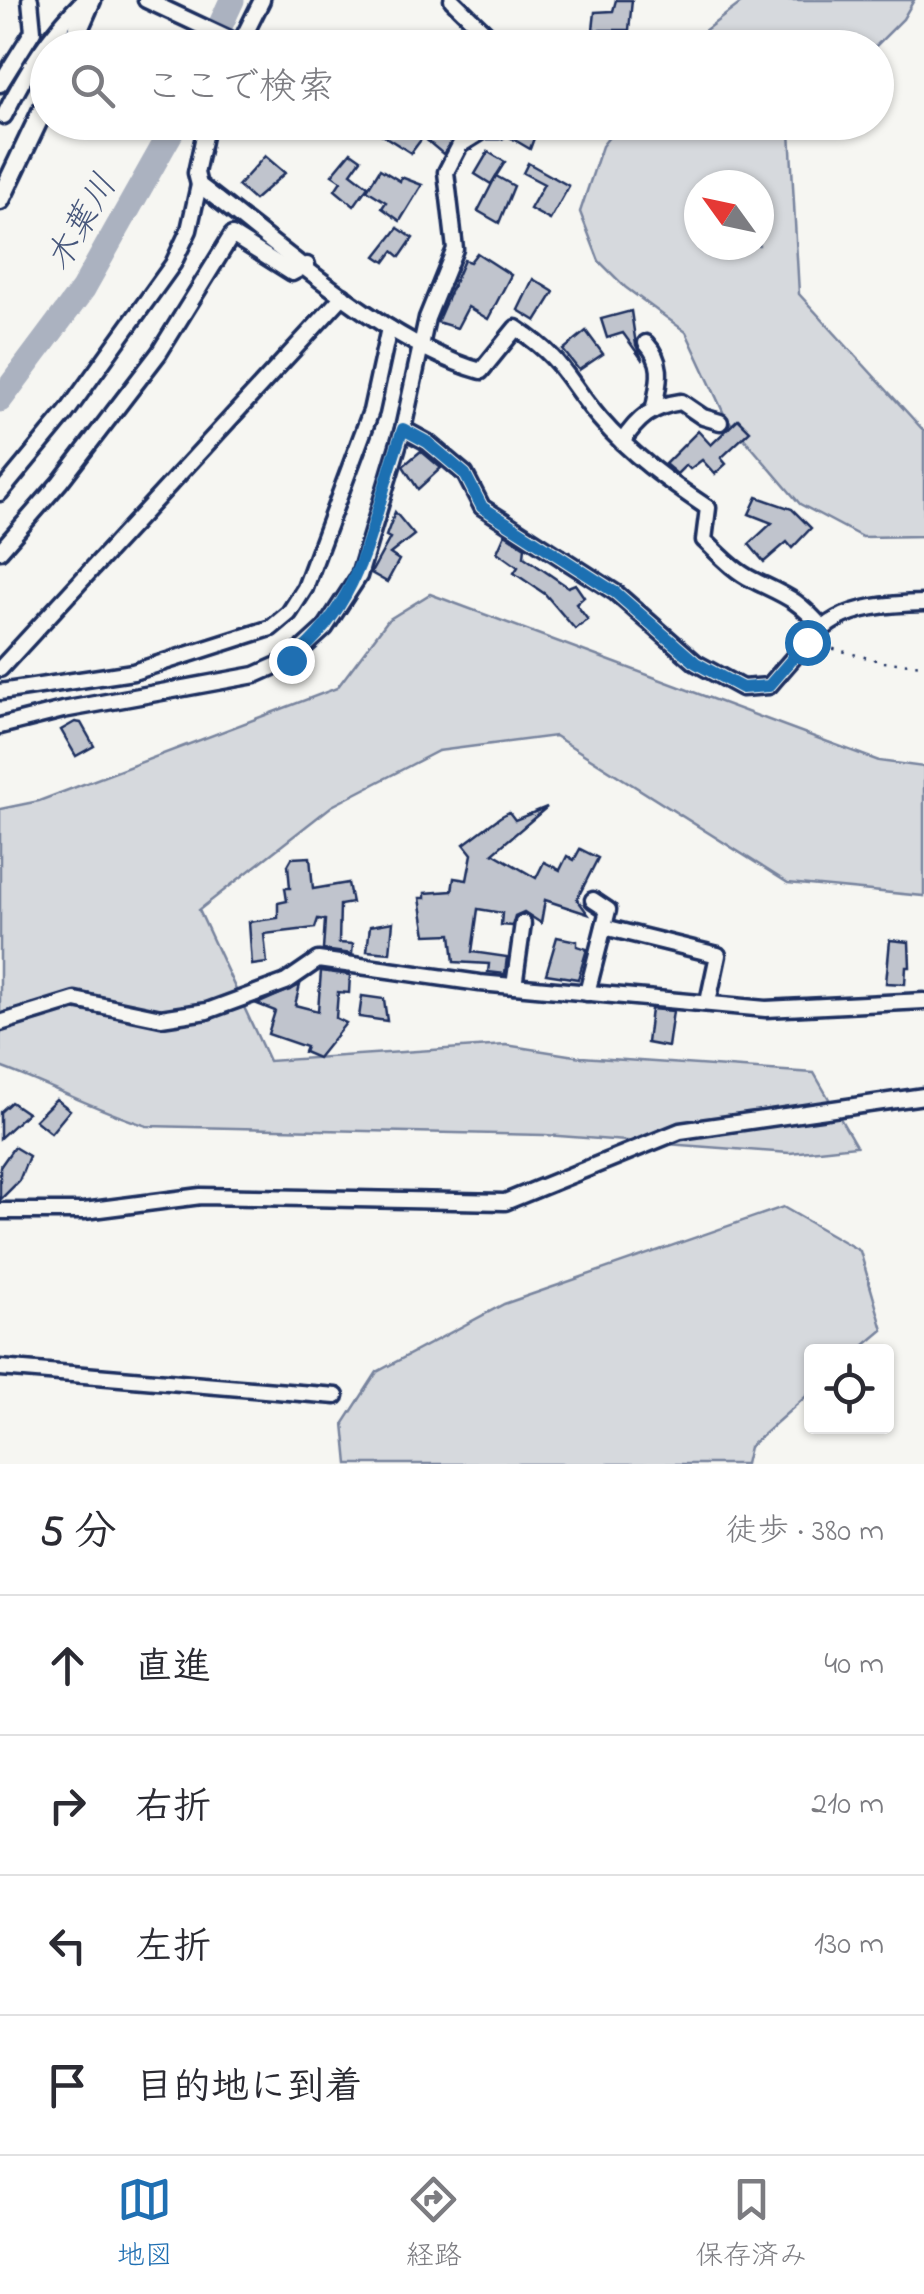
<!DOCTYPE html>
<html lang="ja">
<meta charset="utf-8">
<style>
body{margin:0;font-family:"Indie Flower","Klee One",sans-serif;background:#f2f2f3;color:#2b2b33}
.controls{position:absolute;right:30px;bottom:30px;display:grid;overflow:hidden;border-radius:10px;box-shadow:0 2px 8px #0004}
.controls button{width:90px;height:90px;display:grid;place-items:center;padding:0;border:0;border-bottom:2px solid #e1e1e2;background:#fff;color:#2b2b33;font:50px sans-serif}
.compass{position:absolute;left:684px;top:170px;width:90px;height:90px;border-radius:50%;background:#fff;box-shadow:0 2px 8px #0004;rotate:303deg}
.stop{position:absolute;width:30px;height:30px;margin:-22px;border:8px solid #1f6fb2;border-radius:50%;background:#fff}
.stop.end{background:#1f6fb2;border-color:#fff;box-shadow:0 2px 10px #0008}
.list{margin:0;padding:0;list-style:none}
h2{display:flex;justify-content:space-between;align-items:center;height:130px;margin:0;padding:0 40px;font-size:42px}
h2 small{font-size:32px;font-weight:400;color:#7c7c81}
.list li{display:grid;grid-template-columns:65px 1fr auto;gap:30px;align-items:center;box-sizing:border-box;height:140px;padding:0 40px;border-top:2px solid #e1e1e2}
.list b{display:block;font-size:38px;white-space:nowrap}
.list em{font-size:32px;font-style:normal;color:#7c7c81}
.icon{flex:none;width:55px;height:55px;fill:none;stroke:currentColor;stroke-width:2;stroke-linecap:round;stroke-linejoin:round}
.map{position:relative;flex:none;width:924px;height:1464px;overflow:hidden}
.search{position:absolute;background:#fff;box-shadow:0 2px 8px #0004;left:30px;right:30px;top:30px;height:110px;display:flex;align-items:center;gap:25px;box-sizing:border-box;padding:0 35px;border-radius:55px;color:#7c7c81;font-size:38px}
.sheet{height:690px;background:#fff}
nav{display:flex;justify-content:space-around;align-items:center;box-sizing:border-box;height:140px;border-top:2px solid #e1e1e2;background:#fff;font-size:28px;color:#7c7c81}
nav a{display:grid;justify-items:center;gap:5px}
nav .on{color:#1f6fb2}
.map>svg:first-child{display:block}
.green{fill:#d6d9dd;stroke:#78849e;stroke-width:2.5;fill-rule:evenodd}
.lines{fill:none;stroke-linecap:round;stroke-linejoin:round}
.river{stroke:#abb2c0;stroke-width:25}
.building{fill:#c0c4cd;stroke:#1b2f5e;stroke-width:2.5}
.minor-casing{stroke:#1b2f5e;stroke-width:21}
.major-casing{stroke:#1b2f5e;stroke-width:25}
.path{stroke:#1b2f5e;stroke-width:2.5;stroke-dasharray:2.5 8;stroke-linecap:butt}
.minor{stroke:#f6f6f2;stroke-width:14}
.major{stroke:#f6f6f2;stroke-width:18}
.route{stroke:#1f6fb2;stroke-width:12}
.labels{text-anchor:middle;stroke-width:8;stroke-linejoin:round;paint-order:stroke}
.water-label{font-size:35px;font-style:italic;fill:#46567b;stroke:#f6f6f2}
</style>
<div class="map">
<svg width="924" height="1464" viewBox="0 0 924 1464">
<rect width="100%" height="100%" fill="#f6f6f2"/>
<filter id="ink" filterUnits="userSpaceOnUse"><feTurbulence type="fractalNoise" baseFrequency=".01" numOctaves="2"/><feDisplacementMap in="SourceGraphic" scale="20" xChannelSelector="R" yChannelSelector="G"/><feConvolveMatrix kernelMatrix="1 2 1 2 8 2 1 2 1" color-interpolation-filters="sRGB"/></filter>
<g filter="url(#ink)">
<g class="green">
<polygon points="745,0 914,0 903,19 875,47 683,47"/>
<path d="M620 123H799L790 131 799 294 924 431V536L862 537 800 504 725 416 686 332 625 287 599 261 580 212 602 146ZM699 185H759V245H699Z"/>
<path d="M430 594 879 761 924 767V896L788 883 555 736 438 751 332 806 199 910 269 1061 506 1045 581 1057 814 1073 856 1146 790 1153 545 1135 147 1126C96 1110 50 1085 0 1067V809L39 801 337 688 388 620Z"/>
<polygon points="783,1207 860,1251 883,1330 858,1351 812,1352 811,1392 749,1447 745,1464 348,1464 344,1423 377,1372 504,1304"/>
</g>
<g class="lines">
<g class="river">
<polyline points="210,48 232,0"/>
<polyline points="0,400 83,289 177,122"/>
</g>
</g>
<g class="building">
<polygon points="616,0 632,0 629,30 593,30 595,12 613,11"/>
<polygon points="362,122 440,122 458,134 443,154 423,137 411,153"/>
<polygon points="517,122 540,122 530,149 508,136"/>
<polygon points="351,152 361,159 351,173 368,186 354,206 335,190 341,181 332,175"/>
<polygon points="488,152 505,162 491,184 475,174"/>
<polygon points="265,156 285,173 254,200 238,186"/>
<polygon points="528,163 569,186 550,220 530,209 544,184 523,173"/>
<polygon points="380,169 400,181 401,177 422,185 400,221 382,208 386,202 367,190"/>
<polygon points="496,176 514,186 499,223 478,211"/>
<polygon points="398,228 413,238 400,257 393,251 385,262 376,256"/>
<polygon points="477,253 511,275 488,319 468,307 457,328 437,322 464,260 470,262"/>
<polygon points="533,279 554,292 536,321 518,310"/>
<polygon points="631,311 636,345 643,361 623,333 607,338 601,319"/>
<polygon points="586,331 603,354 579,370 563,350"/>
<polygon points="738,419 750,431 721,458 726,464 715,474 702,460 690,469 686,465 677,474 665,464 698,431 711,445"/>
<polygon points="421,451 441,468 418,489 403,466"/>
<polygon points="757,497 792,509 811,528 792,548 787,542 764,562 749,544 772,523 749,514"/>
<polygon points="395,512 414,535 390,554 399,560 387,582 371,573 390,538 386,536"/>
<polygon points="505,534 525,547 524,557 568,587 575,584 584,597 576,604 588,620 575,629 545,594 514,573 518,567 497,552"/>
<polygon points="75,722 81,723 94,746 76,756 61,730"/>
<polygon points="547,807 493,853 536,878 544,862 560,870 567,856 574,860 580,849 598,858 577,899 588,914 545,900 541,923 524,912 515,916 512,926 501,925 502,913 478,909 472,952 507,957 505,974 488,972 489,964 454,962 451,934 426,935 420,898 425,898 425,893 452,891 454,878 467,880 472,854 464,844 500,817 509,812 515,820"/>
<polygon points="310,857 313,889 348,883 352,903 340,905 339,943 353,944 352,954 323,950 325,920 318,919 315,928 264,934 267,963 252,965 249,922 278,918 278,903 287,901 285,888 290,888 288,865 292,858"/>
<polygon points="393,922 390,953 367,951 370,926"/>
<polygon points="557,937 577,941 577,946 587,949 578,979 546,974"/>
<polygon points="890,940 909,942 910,967 906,967 905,984 886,983"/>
<polygon points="321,971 350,975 349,993 338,992 336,1018 346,1023 318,1058 304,1052 306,1047 268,1034 275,1011 257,1004 300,985 295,1005 318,1011"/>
<polygon points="362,996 384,999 387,1021 359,1017"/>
<polygon points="651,1009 673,1011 668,1047 647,1043"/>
<polygon points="56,1099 70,1110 51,1133 35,1120"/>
<polygon points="11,1102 27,1113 0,1138 0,1112"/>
<polygon points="14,1147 29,1156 19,1181 0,1200 0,1167"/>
</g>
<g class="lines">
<defs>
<g id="minor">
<polyline points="146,0 240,44"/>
<polyline points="452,0 501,48"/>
<polyline points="238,48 262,0"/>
<polyline points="0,84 33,31 30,0"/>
<path d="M4 116C26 71 49 35 84 0"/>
<path d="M207 122 196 173 199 185C279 245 387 345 481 371L516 328C566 361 565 378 600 419 630 454 669 482 708 508L704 540C719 554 734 571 753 580 786 596 798 599 823 629"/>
<path d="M646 343C665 364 659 381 654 408"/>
<path d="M403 429 427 442 465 474 482 507 616 593 696 663 742 688 769 686C825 621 834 605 924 603"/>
<path d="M622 442C638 418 652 406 681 402L703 417 720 422"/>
<polyline points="0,493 66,413 173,264 189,230 199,185"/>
<polyline points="0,551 60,482 159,353 232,235 292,273 307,265"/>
<polyline points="0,669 343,296"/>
<polyline points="0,692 133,672 271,628 289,613 305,588 371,411 389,328"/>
<polyline points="0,726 63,710 255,675 291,659 325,628 359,576 403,429 427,318 455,249 446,172 460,145 484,130 499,130 507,122"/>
<polyline points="604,927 718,955 708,1002"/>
<polyline points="514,986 523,923"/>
<polyline points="587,993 608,910 593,900"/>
<polyline points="0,1023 75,1000 161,1018 207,1011 286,982 318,960 480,983 766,1009 924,1001"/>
<polyline points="0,1211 84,1211 201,1196 505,1202 680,1131 924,1096"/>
<polyline points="0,1368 336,1396"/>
</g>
<g id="major">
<polyline points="70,48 91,0"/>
<polyline points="0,200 48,99"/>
</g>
</defs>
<use href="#minor" class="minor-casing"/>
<use href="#major" class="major-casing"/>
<polyline class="path" points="823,646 883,662 924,665"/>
<use href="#minor" class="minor"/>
<use href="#major" class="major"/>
</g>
</g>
<g class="lines" filter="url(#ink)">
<path class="route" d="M291 660C369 597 371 514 403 429L427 442 465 474 482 507 616 593 696 663 742 688 769 686 807 642"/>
</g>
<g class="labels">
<g class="water-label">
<text transform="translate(80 222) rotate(-60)" y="12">木葉川</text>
</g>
</g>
</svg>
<div class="controls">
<button><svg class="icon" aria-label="locate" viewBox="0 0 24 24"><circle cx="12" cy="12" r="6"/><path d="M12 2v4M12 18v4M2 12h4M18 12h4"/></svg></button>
</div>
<svg class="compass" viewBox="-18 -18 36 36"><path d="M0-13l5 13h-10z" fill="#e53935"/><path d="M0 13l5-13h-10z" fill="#7c7c81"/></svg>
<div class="stop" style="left:807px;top:642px"></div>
<div class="stop end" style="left:291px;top:660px"></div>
<div class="search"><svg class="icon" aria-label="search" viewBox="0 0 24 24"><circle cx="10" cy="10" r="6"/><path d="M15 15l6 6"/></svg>ここで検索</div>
</div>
<section class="sheet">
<h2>5 分<small>徒歩 · 380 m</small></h2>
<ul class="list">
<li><svg class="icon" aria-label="ahead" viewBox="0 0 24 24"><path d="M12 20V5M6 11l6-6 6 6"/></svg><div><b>直進</b></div><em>40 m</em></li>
<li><svg class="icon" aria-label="right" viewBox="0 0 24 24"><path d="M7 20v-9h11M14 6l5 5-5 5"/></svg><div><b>右折</b></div><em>210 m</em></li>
<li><svg class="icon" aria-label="left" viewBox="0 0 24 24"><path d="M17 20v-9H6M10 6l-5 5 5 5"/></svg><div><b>左折</b></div><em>130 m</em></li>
<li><svg class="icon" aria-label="arrive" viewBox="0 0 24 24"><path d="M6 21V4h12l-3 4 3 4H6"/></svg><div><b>目的地に到着</b></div></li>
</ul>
</section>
<nav>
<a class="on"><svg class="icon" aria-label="map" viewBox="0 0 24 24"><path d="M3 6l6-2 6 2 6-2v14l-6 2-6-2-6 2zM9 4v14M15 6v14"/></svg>地図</a>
<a><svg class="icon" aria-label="directions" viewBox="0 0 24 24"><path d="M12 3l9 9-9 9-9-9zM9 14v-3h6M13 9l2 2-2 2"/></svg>経路</a>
<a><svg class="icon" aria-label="saved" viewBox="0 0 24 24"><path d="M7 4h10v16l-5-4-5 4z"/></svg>保存済み</a>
</nav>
